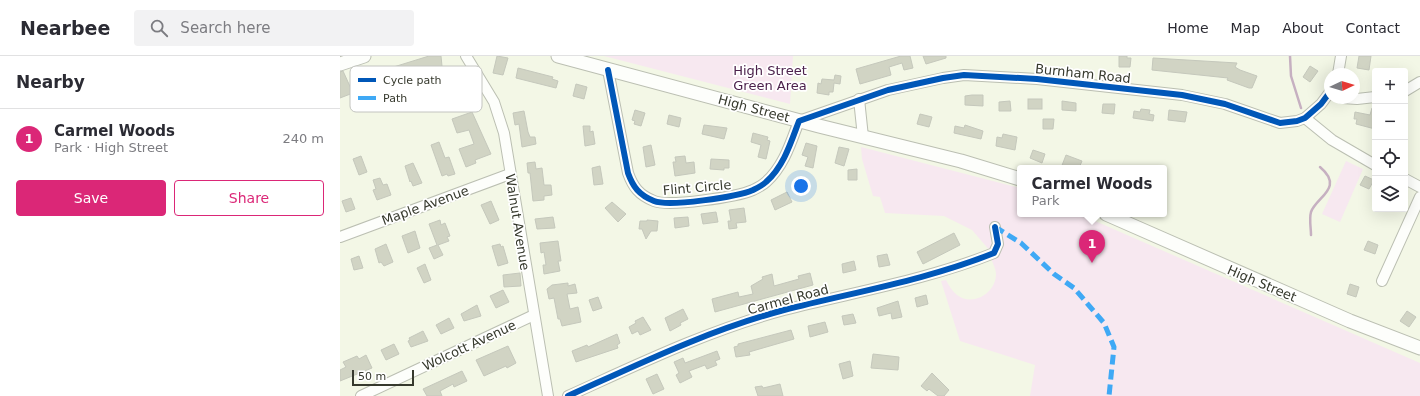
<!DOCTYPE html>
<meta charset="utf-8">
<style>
body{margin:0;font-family:"DejaVu Sans",sans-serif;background:#f2f2f3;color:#2b2b33}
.controls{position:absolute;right:12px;top:12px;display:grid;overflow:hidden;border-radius:4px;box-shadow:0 4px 16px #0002}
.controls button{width:36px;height:36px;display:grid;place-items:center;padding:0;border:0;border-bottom:1px solid #e1e1e2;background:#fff;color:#2b2b33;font:20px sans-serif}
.compass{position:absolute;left:984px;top:12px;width:36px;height:36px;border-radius:50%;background:#fff;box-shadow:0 4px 16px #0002;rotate:86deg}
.scale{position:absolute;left:12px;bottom:10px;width:62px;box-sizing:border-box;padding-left:4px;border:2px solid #36392d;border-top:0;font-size:11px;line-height:14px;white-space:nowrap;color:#36392d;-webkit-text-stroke:3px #fff;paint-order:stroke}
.you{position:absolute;left:461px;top:130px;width:14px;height:14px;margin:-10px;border:3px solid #fff;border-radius:50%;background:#1a73e8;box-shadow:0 0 0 6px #1a73e833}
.badge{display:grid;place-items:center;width:26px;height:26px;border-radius:50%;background:#db2777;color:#fff;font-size:13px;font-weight:700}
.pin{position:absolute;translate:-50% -33px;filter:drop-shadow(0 1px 2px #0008)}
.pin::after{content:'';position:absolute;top:21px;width:14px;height:12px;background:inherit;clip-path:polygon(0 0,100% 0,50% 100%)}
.popup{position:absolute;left:677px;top:109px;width:150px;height:52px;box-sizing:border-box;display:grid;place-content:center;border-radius:4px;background:#fff;filter:drop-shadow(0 1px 3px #0005);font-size:13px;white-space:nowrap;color:#7c7c81}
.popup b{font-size:15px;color:#2b2b33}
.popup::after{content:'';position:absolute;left:50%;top:100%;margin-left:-8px;border:8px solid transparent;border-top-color:#fff}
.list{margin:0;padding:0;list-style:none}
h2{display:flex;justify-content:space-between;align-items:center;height:52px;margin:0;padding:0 16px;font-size:17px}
h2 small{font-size:13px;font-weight:400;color:#7c7c81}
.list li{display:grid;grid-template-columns:26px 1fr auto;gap:12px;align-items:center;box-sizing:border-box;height:60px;padding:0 16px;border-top:1px solid #e1e1e2}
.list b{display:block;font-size:15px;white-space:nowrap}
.list p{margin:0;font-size:13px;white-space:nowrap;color:#7c7c81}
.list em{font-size:13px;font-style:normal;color:#7c7c81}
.actions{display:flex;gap:8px;padding:12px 16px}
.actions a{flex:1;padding:9px 0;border:1px solid #db2777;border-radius:4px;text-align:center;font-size:14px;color:#db2777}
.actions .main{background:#db2777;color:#fff}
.icon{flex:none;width:22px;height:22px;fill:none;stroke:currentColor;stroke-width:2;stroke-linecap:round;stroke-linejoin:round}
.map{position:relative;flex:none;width:1080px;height:340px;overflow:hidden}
header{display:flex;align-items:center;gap:24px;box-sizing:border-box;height:56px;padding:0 20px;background:#fff;border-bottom:1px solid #e1e1e2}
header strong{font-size:19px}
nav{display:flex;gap:22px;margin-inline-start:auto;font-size:14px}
.search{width:280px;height:36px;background:#f2f2f3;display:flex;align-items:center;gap:10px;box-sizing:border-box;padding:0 14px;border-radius:4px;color:#7c7c81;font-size:15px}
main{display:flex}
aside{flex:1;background:#fff}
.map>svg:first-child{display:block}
.green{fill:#f7e8f0}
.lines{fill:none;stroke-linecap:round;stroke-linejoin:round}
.stream{stroke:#c6b0c1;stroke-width:2.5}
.building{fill:#d1d4c4;stroke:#c5c8bc}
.minor-casing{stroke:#bbbfb2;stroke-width:12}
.major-casing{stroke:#bbbfb2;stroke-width:15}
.minor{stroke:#fdfefb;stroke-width:10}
.major{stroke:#fdfefb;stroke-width:13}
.quiet{stroke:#3fa9f5;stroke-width:5;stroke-dasharray:10 5;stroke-linecap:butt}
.cycleway-casing{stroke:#fff;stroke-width:8}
.cycleway{stroke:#0057b8;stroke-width:6}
.labels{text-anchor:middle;stroke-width:3.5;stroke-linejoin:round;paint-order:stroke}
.park-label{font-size:13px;fill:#4c224c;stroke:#fff}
.street-label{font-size:13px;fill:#36392d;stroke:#fff}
.key{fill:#fff;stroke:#c3c4c0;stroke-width:1}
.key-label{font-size:11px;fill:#36392d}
</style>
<header>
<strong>Nearbee</strong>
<div class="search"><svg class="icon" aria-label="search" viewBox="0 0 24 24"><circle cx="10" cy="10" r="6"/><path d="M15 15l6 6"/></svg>Search here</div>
<nav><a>Home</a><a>Map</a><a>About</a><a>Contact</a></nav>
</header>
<main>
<aside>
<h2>Nearby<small></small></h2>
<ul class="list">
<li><span class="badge">1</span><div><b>Carmel Woods</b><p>Park · High Street</p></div><em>240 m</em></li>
</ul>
<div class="actions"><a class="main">Save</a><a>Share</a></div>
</aside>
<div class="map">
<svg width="1080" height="340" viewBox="0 0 1080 340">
<rect width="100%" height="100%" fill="#f3f7e6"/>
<g class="green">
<polygon points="264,0 453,0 450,48"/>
<path d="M521 91 676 131 680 132V158H739L1080 307V340H690L695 309 620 285 601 225 606 224C609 230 612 235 617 239 633 251 656 237 656 218 656 212 651 204 649 197L651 196 632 174 604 160 545 157 540 141 533 140 522 103Z"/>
<polygon points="1006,105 1023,113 1000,166 982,158"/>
</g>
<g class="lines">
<g class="stream">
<polyline points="950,0 951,20 961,52"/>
<path d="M971 179C971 172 969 163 971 156 976 141 1005 132 980 111"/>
</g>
</g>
<g class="building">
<polygon points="89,0 101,0 102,10 45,26 46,34 37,37 31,18"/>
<polygon points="157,0 168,2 163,19 153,17"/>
<polygon points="561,0 570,0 573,12 564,14 562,7 549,11 551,19 520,28 516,13"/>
<polygon points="583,0 606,0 606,2 586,8"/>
<polygon points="779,0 787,0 787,2 791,2 790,11 779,11"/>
<polygon points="1019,0 1031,0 1029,14 1017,12"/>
<polygon points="813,2 897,7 895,11 900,14 917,20 912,32 909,32 887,24 888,22 812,14"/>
<polygon points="970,10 978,15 970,26 963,21"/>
<polygon points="178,12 213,21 212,23 218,25 216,32 176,22"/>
<polygon points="3,15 13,37 0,42 0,16"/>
<polygon points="111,16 111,18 116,16 127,40 114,45 104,19"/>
<polygon points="495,19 501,20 500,28 494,27 493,36 489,36 489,39 477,37 478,27 481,28 482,23 494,24"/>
<polygon points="236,28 247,31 244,43 233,40"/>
<polygon points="632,39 643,39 643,50 625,49 625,40"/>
<rect x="688" y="43" width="14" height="10"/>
<polygon points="670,45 671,55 659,55 659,46"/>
<polygon points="722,45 736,47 736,55 722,54"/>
<polygon points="763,48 775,48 774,58 762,57"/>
<polygon points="1032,52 1035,52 1035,73 1016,68 1017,63 1014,63 1015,56 1030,59"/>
<polygon points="801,53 810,54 809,58 814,59 813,65 793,62 794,55 800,56"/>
<polygon points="295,54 305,57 301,70 294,68 295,65 292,64"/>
<polygon points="829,54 847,56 845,66 828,64"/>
<polygon points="184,55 188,76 190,81 195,81 196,88 182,91 179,68 175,69 173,57"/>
<polygon points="132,56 151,98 135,104 136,107 126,111 119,93 134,88 129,74 117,77 112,63"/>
<polygon points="580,58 592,61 589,71 577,68"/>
<polygon points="329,59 341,62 339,71 327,68"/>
<polygon points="703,63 714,63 713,73 703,73"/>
<polygon points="364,69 387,72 384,83 362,78"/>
<polygon points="625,69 643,75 641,83 614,77 615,70 624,72"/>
<polygon points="243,70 250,70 250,76 253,75 255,88 245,90"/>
<polygon points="413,77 428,81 427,84 430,85 426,103 418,101 421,89 411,86"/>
<polygon points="663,78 677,81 675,94 656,90 657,81 662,82"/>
<polygon points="99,86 105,102 109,101 115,118 108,120 107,118 102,120 91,89"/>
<polygon points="466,87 477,90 473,112 465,110 468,101 462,99"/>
<polygon points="311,89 315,109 306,111 303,91"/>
<polygon points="499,91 509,93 504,110 495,107"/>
<polygon points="693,94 705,98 702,107 690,102"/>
<polygon points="726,99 742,105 739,112 721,112"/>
<polygon points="21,100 27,116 19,119 13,103"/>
<polygon points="345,100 346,107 354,106 355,117 335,120 333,106 336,106 335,101"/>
<polygon points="371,103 389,104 389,112 384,112 384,114 370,113"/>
<polygon points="195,106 196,113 202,112 204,129 211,129 212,139 204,140 204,144 193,145 190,117 188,117 187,107"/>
<polygon points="73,107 82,127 73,130 71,125 70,126 65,110"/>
<polygon points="260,110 263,128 254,129 252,112"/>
<polygon points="517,113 517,124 508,124 508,114"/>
<polygon points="1025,120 1034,124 1029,133 1020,129"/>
<polygon points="40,122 43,129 47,128 51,139 37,144 33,134 36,133 33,124"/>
<polygon points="447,136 452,146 435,154 431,144"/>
<polygon points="11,142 15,153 6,156 2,145"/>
<polygon points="151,145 159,164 150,168 141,149"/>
<polygon points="272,146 286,158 278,166 265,152"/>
<polygon points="404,152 406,166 396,167 397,172 389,173 388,165 391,165 389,154"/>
<polygon points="376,156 378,166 363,168 361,158"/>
<polygon points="213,161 215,172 197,173 195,163"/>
<polygon points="348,161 349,170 335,172 334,162"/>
<polygon points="100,164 101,169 105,167 110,180 107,181 109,185 98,189 103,199 94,203 89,192 97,189 89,168"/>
<polygon points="307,164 318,165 317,175 311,175 306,183 302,173 299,173 300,165 307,165"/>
<polygon points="75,175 80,192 68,197 62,180"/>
<polygon points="614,177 620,189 583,208 577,196"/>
<polygon points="218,185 221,205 218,205 220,215 204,218 203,209 206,209 204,196 201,197 200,187"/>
<polygon points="1028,185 1038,189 1035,198 1024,194"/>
<polygon points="46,188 53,206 44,210 41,206 39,207 35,193"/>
<polygon points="160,188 161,191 163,190 168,207 158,210 152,190"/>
<polygon points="547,198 550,209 539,211 537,200"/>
<polygon points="19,200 23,212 14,214 11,203"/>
<polygon points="514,205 516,214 503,217 502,208"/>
<polygon points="85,208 91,224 84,227 77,212"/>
<polygon points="180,217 181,230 164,231 163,219"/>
<polygon points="470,217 473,229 375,256 372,243 398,236 399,241 413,238 411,230 423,223 422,221 432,218 434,230 459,223 458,220"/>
<polygon points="228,227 228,230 235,228 237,237 227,238 230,253 238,251 241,266 222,270 220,263 218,263 214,242 209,243 207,233 212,229"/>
<polygon points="1010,228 1019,231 1016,241 1007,238"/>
<polygon points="163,234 169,246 156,252 150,240"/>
<polygon points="586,239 588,248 577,251 575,242"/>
<polygon points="258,241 262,252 253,255 249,244"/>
<polygon points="558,245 562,261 552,263 551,257 539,260 537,252"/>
<polygon points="137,249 141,260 124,265 121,258"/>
<polygon points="343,253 348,263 340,267 341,269 330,275 325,262"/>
<polygon points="1067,255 1076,261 1069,271 1060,265"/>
<polygon points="513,258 516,267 504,269 502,260"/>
<polygon points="303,261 311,274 300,279 298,275 292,278 289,271 296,267 295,265"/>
<polygon points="109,262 114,272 101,278 96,269"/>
<polygon points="485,266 488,276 470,281 468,270"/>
<polygon points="451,274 454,283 409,296 410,299 396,301 394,291 398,290 398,288"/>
<polygon points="83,275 88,285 71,291 68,285 70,284 69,282"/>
<polygon points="277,278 280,287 277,289 278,292 236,306 232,295 247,289 248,291"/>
<polygon points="54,288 59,298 46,304 41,294"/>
<polygon points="168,290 176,307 167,312 166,310 144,320 136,304"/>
<polygon points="377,295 380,303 375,305 377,309 367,313 365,309 349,315 352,321 340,327 336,319 339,317 334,306 343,302 345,307"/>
<polygon points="533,298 559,301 558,314 531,312"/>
<polygon points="26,299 32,312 0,325 0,314 6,311 3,306 17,300 19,303"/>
<polygon points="510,305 513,320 503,323 499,308"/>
<polygon points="122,315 127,325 114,331 113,328 100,335 102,340 87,340 83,333"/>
<polygon points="592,317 609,334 604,340 598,340 589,333 587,335 581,330"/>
<polygon points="317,318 324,333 313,338 306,323"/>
<polygon points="440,328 443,340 418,340 415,331 422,330 423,332"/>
</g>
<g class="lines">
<defs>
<g id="minor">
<polyline points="126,0 154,46 164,77 208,340"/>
<path d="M268 14 288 117C293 131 299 139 314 145 329 151 397 141 413 134 417 132 423 129 426 126 444 110 451 86 459 65L548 34 603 22 624 19 697 23 842 39 885 48 940 67 957 65 965 62 981 48 990 36"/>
<polyline points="998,18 1001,0"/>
<polyline points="1065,35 1080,26"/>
<polyline points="1002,42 1017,43 1035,41"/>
<polyline points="519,43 523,81"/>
<polyline points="965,62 992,84 1035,109"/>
<polyline points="1065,123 1080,131"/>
<polyline points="0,181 170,118"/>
<polyline points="1042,225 1080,141"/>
<polyline points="21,340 194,259"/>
<path d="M228 340C299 308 369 274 444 254 514 236 587 224 654 197L658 188 655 171"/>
</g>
<g id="major">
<polyline points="218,0 479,70 621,105 680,123"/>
<polyline points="0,8 24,0"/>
<polyline points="766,158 1010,265 1080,292"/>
</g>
</defs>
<use href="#minor" class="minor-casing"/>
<use href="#major" class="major-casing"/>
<use href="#minor" class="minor"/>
<use href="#major" class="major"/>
<polyline class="quiet" points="655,171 681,187 714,218 734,232 764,267 774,291 769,340"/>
<defs>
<g id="cycleway">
<path d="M268 14 288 117C293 131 299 139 314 145 329 151 397 141 413 134 417 132 423 129 426 126 444 110 451 86 459 65L548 34 603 22 624 19 697 23 842 39 885 48 940 67 957 65 965 62 981 48 990 36"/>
<path d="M228 340C299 308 369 274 444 254 514 236 587 224 654 197L658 188 655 171"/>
</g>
</defs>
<use href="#cycleway" class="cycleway-casing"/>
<use href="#cycleway" class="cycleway"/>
</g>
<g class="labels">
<g class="park-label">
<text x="430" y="19">High Street<tspan x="430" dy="15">Green Area</tspan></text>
</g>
<g class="street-label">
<text transform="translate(743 17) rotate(6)" y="5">Burnham Road</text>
<text transform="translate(414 52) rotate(15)" y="5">High Street</text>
<text transform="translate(357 131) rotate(-5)" y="5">Flint Circle</text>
<text transform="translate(85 149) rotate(-20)" y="5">Maple Avenue</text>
<text transform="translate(178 166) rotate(81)" y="5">Walnut Avenue</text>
<text transform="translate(922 227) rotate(23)" y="5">High Street</text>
<text transform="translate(448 243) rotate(-15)" y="5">Carmel Road</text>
<text transform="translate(129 289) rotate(-25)" y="5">Wolcott Avenue</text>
</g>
</g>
<rect x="10" y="10" width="132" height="46" rx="6" class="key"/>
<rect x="18" y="22" width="18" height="4" fill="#0057b8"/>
<rect x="18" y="40" width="18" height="4" fill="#3fa9f5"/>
<g class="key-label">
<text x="43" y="28">Cycle path</text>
<text x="43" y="46">Path</text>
</g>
</svg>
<div class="controls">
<button>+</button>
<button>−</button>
<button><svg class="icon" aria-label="locate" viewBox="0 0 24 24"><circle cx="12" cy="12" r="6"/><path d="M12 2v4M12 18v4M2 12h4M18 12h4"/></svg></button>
<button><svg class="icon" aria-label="layers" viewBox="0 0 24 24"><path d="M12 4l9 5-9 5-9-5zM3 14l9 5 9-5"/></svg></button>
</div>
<svg class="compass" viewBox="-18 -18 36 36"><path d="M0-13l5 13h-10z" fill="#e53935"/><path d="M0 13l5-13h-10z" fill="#7c7c81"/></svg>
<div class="scale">50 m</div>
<div class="you"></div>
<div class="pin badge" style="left:752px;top:207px">1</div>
<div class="popup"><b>Carmel Woods</b>Park</div>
</div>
</main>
